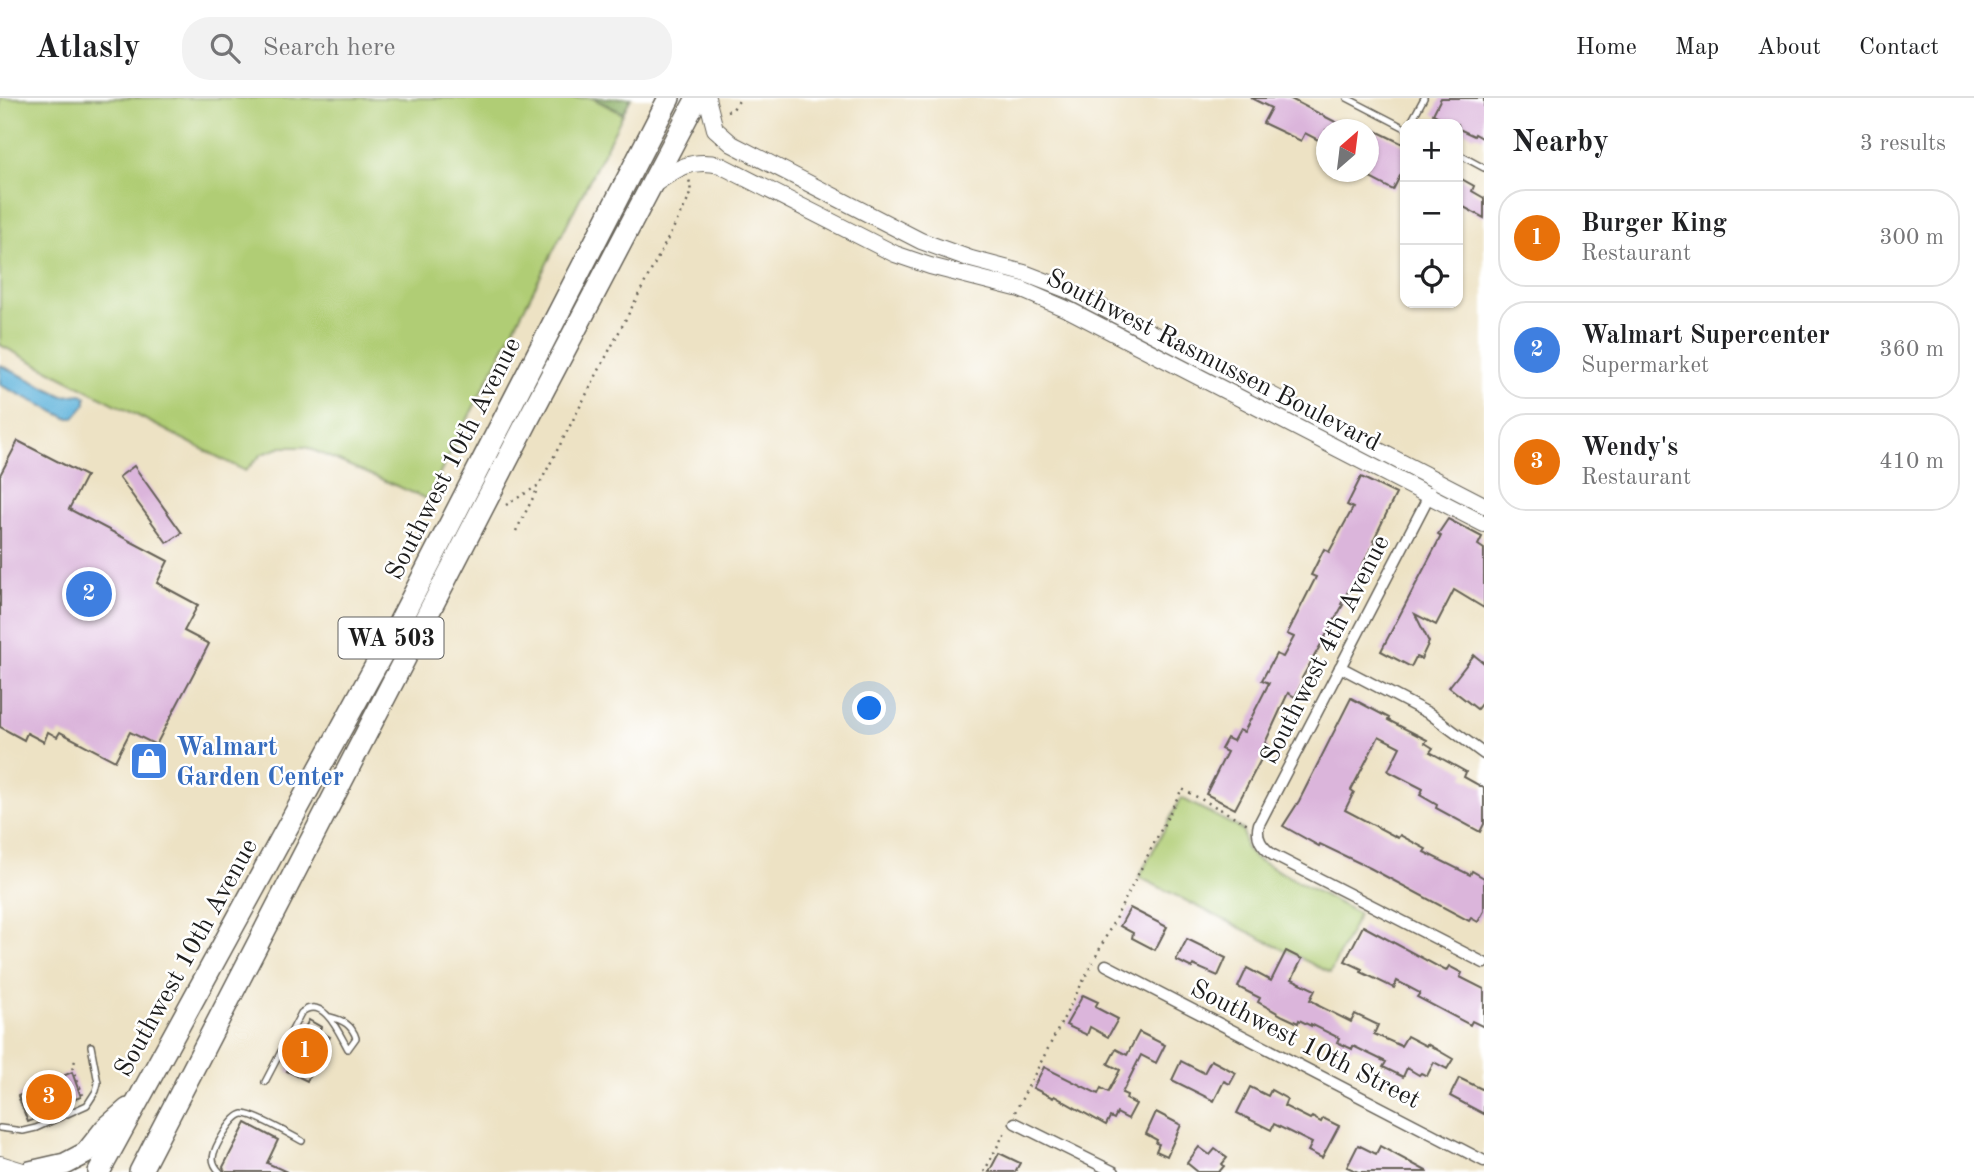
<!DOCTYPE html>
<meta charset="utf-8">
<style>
body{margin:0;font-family:"Old Standard TT",serif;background:#f2f2f2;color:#202124}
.controls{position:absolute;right:21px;top:21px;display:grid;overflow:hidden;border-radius:14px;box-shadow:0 2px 5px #0004}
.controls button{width:63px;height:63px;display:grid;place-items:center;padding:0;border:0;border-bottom:2px solid #e0e0e0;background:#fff;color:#202124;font:35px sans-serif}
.compass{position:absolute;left:1316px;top:21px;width:63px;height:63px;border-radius:50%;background:#fff;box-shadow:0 2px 5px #0004;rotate:28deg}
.you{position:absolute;left:870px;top:611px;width:24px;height:24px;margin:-18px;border:5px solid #fff;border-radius:50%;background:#1a73e8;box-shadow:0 0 0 10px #1a73e833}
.badge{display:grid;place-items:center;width:46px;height:46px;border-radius:50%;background:#1f6fb2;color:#fff;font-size:23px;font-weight:700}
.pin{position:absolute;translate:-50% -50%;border:4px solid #fff;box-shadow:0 2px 7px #0006}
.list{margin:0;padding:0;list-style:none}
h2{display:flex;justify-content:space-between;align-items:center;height:91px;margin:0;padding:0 28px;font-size:30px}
h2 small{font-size:23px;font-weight:400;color:#757577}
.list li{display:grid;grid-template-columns:46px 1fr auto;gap:21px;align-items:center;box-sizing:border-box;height:98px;margin:0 14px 14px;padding:0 14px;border:2px solid #e0e0e0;border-radius:28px}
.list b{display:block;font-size:26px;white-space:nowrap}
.list p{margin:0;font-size:23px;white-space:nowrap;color:#757577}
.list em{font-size:23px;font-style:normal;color:#757577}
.icon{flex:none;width:38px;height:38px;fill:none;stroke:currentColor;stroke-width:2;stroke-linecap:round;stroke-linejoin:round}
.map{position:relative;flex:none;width:1484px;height:1074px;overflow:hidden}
header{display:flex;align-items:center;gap:42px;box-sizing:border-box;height:98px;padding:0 35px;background:#fff;border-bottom:2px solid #e0e0e0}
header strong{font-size:33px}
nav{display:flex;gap:38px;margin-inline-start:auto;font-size:24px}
.search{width:490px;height:63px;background:#f2f2f2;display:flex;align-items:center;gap:18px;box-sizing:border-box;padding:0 24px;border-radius:28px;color:#757577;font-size:26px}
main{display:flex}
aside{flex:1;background:#fff}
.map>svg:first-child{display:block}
.green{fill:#b0cd74;stroke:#667448;stroke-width:2}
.forest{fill:#8cb066;stroke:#546641;stroke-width:2}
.water{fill:#5fb3db;stroke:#3e687c;stroke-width:2}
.building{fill:#dbb5db}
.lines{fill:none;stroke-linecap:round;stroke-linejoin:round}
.lane-casing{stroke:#656157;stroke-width:8}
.street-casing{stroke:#656157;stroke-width:13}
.secondary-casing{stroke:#656157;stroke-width:18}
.highway-casing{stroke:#656157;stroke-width:24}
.path{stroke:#656157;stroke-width:2.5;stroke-dasharray:2 5;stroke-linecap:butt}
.lane{stroke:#fff;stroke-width:5}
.street{stroke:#fff;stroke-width:10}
.secondary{stroke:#fff;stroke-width:16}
.highway{stroke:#fff;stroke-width:21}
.labels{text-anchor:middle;stroke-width:5;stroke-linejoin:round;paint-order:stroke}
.shield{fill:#fff;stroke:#606060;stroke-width:2}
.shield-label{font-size:24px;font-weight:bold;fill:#1c1c1c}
.street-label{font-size:26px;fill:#1c1c1c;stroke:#fff}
.shop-label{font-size:26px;font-weight:bold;fill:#366cbe;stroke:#fff;text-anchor:start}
</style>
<header>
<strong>Atlasly</strong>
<div class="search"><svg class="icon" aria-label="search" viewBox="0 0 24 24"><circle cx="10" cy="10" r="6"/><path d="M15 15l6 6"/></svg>Search here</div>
<nav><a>Home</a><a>Map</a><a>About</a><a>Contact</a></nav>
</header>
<main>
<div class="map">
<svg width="1484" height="1074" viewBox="0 0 1484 1074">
<rect width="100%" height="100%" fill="#fff"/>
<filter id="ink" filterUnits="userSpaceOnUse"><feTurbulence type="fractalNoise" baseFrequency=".0143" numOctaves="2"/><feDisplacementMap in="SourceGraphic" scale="14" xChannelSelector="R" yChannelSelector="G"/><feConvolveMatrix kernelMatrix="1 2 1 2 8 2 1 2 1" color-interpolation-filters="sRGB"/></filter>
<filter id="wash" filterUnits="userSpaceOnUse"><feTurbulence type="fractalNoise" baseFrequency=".00686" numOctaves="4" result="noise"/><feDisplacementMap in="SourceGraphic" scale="28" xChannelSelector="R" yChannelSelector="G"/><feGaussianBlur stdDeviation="1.57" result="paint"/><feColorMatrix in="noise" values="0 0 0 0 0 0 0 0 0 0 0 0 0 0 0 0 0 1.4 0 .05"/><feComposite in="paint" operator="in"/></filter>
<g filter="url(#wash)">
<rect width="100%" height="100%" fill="#ede2c4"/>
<g class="green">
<polygon points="0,0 592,0 623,16 427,401 306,349 282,349 262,356 245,373 0,247"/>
<polygon points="1181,700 1243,732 1245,749 1254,760 1359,816 1330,875 1139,779"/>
</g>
<polygon class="forest" points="593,0 631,0 623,15"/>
<polygon class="water" points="0,267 63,298 82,296 86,299 86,306 74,320 67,320 0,287"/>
<g id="blocks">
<g class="building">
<polygon points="1251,0 1289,0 1351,32 1326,32 1326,46 1305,35 1301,43 1263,25 1271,10"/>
<polygon points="1441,0 1484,0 1484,41 1475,36 1474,38 1459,31 1458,26 1452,26 1433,16"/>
<polygon points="1368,29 1405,47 1405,78 1401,76 1393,92 1368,79"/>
<polygon points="1458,79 1474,88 1472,93 1484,100 1484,120 1458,106"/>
<polygon points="18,343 86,378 69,411 168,463 157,485 198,507 184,533 209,546 156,647 130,634 115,663 60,634 57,639 48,634 44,644 27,635 24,642 0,629 0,377"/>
<polygon points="134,368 182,435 167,445 119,379"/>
<polygon points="1361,379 1396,396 1373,443 1375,444 1341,506 1343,507 1302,580 1304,581 1295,599 1288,595 1265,645 1268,648 1235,711 1206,696 1227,654 1221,651 1227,640 1233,643 1239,632 1244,634 1269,585 1262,582 1276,556 1283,559 1294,539 1287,536 1316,479 1311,477 1324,451 1329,454 1353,410 1347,407"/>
<polygon points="1448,421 1482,439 1478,447 1484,451 1484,510 1454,492 1436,527 1415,516 1429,544 1421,561 1416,559 1411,569 1381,553 1441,438 1438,436"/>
<polygon points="1474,557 1484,565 1484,602 1477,611 1449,589"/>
<polygon points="1351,600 1389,620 1388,622 1427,642 1425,645 1433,650 1430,654 1466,674 1464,679 1484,690 1484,726 1480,734 1436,710 1437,707 1420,697 1423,691 1388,673 1400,649 1379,638 1351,692 1354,694 1345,712 1398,740 1400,737 1426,751 1424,754 1470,777 1472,773 1484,780 1484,813 1478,824 1471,820 1469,823 1370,770 1320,746 1319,748 1283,728 1299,703"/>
<polygon points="1130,810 1167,829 1155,852 1132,840 1133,835 1120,828"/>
<polygon points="1363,828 1446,873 1449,868 1462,875 1460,879 1484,891 1484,929 1472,923 1470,927 1417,899 1420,895 1397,883 1394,890 1361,874 1362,871 1345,863"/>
<polygon points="1187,841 1226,860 1218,878 1193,867 1192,870 1176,862"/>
<polygon points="1286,853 1302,861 1292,881 1315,892 1310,902 1318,906 1317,907 1351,924 1355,916 1378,927 1374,936 1401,948 1407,938 1426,948 1427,946 1453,961 1447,971 1434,964 1427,978 1421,975 1419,977 1407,970 1403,979 1383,969 1386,964 1353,948 1352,951 1337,944 1339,940 1311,926 1311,928 1299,922 1298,925 1283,918 1258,904 1260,900 1238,889 1247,870 1271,883"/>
<polygon points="1083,897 1098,904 1095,909 1118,921 1108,939 1090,929 1087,937 1066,927"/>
<polygon points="309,922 321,929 319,933 330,939 307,983 287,973 290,967 285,964 287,960 284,958 292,944 296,946"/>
<polygon points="1139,934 1165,947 1156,965 1141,957 1122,995 1127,997 1126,1001 1136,1006 1128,1021 1117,1015 1114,1021 1110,1019 1106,1027 1054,998 1053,1000 1033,990 1044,969 1098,996 1101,990 1108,994 1120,972 1108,966 1116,951 1127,957"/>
<polygon points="1211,962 1236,975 1230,986 1224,983 1214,1003 1172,982 1181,963 1204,975"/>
<polygon points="72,974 81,999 70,1003 72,1006 28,1024 18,998"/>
<polygon points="1459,980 1484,992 1484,1016 1450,998"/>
<polygon points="1250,989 1268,998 1271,992 1287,1001 1284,1008 1310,1021 1312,1019 1321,1024 1323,1020 1339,1028 1322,1060 1308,1053 1312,1045 1274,1026 1271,1032 1237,1015"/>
<polygon points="1156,1014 1181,1027 1167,1058 1156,1053 1159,1046 1156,1045 1157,1042 1146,1036"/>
<polygon points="246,1025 278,1042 267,1065 287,1074 225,1074 223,1069"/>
<polygon points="1358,1047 1376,1056 1380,1048 1428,1074 1358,1074 1347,1069"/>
<polygon points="1199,1049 1210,1057 1215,1051 1227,1060 1222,1066 1224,1068 1219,1074 1198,1074 1187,1065"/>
<polygon points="999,1055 1020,1065 1015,1074 989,1074"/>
</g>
</g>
</g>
<g filter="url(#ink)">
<use href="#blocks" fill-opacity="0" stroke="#656157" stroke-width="2"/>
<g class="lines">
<defs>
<g id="lane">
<polyline points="1347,0 1405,30"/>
<polyline points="1410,26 1424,0"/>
<polyline points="1458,56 1484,70"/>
<path d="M265 984 301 915C323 896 339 935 348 951L356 940C352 927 343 922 330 919"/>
<polyline points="0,1030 23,1033 36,1030 87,1007 96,993 98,985 91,948"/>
<path d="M220 1074C216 1070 213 1066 213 1060 214 1049 232 1018 243 1016 253 1015 291 1037 302 1043"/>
</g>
<g id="street">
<path d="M1431 394 1259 726C1255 740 1262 749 1273 757L1484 865"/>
<polyline points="1340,569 1430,616 1484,656"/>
<polyline points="1106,867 1484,1063"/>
<polyline points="1015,1025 1114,1074"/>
</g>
<g id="secondary">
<polyline points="707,0 715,31 732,46 921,143 971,161 1024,175 1068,192 1484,407"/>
<path d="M652 88C675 72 689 60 720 67L895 156 930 168 1020 191 1071 213 1484 426"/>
<polyline points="0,1066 26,1074"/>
</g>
<g id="highway">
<polyline points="30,1074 65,1066 86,1055 105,1031 128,1011"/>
<polyline points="99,1074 399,525 669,0"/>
<polyline points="140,1074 530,318 697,0"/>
</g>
</defs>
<use href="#lane" class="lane-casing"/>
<use href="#street" class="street-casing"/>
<use href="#secondary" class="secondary-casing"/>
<use href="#highway" class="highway-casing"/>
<g class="path">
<polyline points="727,13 733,11 741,0"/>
<path d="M506 407 539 387 687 104C690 97 692 90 689 82"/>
<polyline points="516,433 538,390"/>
<polyline points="1096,858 1182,691 1248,726"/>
<polyline points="75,963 72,969 83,997"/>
<polyline points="1015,1014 1093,864"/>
<polyline points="984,1074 1006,1032"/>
</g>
<use href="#lane" class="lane"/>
<use href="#street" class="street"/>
<use href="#secondary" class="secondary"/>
<use href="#highway" class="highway"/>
</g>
</g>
<defs>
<symbol id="shop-square" viewBox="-11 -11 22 22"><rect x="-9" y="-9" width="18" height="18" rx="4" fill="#3f7fe0" stroke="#fff"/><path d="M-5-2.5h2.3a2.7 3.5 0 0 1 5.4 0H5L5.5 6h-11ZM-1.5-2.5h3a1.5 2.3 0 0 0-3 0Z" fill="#fff"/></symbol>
</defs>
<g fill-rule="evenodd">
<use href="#shop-square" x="127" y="641" width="44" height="44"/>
</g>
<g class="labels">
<rect class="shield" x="338.5" y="519.5" width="105" height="41" rx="5"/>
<g class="shield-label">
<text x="391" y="548">WA 503</text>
</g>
<g class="street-label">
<text transform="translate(1214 261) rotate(27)" y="9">Southwest Rasmussen Boulevard</text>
<text transform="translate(452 360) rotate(-63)" y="9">Southwest 10th Avenue</text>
<text transform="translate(1324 551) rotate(-63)" y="9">Southwest 4th Avenue</text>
<text transform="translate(185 859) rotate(-61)" y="9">Southwest 10th Avenue</text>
<text transform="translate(1306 945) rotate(27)" y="9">Southwest 10th Street</text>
</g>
<g class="shop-label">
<text x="176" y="657">Walmart<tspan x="176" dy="30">Garden Center</tspan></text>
</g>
</g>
</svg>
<div class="controls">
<button>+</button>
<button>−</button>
<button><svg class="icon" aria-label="locate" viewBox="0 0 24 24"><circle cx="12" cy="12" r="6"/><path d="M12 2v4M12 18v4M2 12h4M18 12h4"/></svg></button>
</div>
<svg class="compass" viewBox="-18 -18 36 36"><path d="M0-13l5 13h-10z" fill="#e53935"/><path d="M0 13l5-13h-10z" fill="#757577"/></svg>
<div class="you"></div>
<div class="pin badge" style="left:305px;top:953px;background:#e8710a">1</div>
<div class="pin badge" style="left:89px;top:496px;background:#3f7fe0">2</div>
<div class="pin badge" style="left:49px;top:999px;background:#e8710a">3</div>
</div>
<aside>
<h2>Nearby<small>3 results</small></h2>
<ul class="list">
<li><span class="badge" style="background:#e8710a">1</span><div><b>Burger King</b><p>Restaurant</p></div><em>300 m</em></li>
<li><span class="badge" style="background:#3f7fe0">2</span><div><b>Walmart Supercenter</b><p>Supermarket</p></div><em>360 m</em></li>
<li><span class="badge" style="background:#e8710a">3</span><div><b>Wendy's</b><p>Restaurant</p></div><em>410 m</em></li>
</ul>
</aside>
</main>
